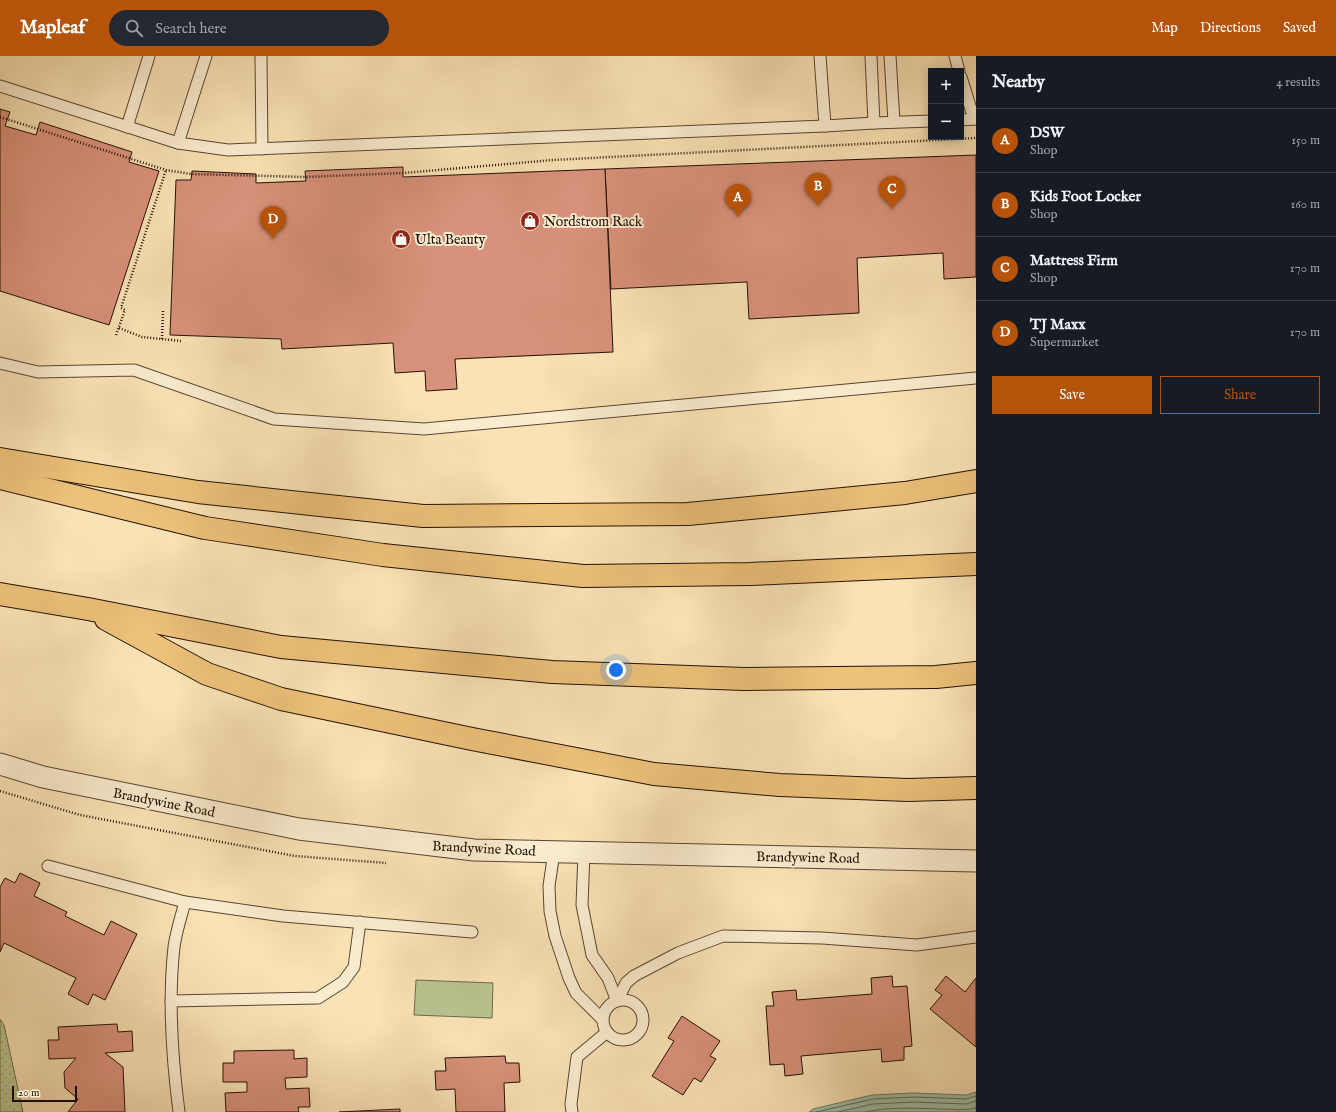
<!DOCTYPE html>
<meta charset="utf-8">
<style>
body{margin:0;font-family:"IM FELL English",serif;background:#242831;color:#f1f3f6}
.controls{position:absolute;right:12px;top:12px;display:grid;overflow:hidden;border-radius:0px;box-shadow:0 2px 10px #0003}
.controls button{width:36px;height:36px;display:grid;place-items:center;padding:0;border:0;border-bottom:1px solid #363941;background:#171b24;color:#f1f3f6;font:20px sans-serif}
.scale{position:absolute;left:12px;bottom:10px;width:65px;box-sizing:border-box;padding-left:4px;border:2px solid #231106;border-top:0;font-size:11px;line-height:14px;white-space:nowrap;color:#231106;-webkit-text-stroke:3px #fbeccf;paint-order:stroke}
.you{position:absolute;left:616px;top:614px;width:14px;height:14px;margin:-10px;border:3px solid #fff;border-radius:50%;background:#1a73e8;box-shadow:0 0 0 6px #1a73e833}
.badge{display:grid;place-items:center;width:26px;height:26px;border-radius:50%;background:#b45309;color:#fff;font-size:13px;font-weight:700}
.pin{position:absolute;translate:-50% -33px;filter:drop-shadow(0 1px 2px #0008)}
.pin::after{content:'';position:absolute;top:21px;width:14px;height:12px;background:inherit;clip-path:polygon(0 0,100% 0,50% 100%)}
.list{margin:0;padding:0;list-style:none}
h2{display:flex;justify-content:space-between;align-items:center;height:52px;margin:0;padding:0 16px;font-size:17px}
h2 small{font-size:13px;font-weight:400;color:#9ea1a6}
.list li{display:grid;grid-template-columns:26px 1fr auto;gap:12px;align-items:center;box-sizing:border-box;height:64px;padding:0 16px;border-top:1px solid #363941}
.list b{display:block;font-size:15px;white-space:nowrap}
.list p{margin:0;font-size:13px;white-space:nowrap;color:#9ea1a6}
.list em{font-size:13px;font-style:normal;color:#9ea1a6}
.actions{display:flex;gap:8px;padding:12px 16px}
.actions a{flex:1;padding:9px 0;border:1px solid #b45309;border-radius:0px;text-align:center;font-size:14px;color:#b45309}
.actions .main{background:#b45309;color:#fff}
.icon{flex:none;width:22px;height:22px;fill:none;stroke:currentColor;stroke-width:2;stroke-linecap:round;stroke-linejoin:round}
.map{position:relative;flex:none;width:976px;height:1056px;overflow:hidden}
header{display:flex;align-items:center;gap:24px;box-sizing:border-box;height:56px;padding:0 20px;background:#b45309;color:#fff}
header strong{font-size:19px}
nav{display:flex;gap:22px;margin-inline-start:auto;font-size:14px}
.search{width:280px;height:36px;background:#242831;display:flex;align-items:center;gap:10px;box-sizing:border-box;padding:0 14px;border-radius:22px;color:#9ea1a6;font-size:15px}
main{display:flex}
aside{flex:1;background:#171b24}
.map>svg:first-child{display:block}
.grass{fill:url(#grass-dots);stroke:#6e6a4c}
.pitch{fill:#b9c491;stroke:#6e6a4c}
.water{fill:#9ebeab;stroke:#6d7969}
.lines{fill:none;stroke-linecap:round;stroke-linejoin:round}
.shore{stroke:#606858;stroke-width:1}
.building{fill:#d8917a;stroke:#231106}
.service-casing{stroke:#584532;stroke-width:13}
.minor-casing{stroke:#584532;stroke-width:23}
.motorway-casing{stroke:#231106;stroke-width:24}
.path{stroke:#231106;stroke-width:2.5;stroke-dasharray:1 2;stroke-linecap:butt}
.service{stroke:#fbeccf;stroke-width:11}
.minor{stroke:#fbeccf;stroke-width:21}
.motorway{stroke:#ecc17a;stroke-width:22}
.labels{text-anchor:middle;stroke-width:4;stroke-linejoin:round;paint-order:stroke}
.poi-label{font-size:14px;fill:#231106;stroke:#fbeccf;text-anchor:start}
.street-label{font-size:14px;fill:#231106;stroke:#fbeccf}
</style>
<header>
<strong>Mapleaf</strong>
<div class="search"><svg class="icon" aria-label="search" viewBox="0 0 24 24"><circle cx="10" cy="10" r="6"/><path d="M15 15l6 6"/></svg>Search here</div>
<nav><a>Map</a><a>Directions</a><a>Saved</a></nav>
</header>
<main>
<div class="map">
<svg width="976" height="1056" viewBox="0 0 976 1056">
<defs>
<pattern id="grass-dots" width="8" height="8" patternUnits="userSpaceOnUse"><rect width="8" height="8" fill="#b9c491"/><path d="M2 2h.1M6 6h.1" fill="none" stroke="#9fa77c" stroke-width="1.8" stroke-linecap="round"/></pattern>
</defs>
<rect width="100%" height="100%" fill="#f9e2b5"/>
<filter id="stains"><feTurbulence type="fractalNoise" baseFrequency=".005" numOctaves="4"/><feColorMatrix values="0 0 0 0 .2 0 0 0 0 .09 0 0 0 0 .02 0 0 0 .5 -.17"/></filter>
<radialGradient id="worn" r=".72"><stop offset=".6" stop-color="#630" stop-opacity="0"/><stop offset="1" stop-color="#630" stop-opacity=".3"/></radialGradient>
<polygon class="grass" points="0,963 4,969 23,1056 0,1056"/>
<polygon class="pitch" points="416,924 493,927 492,962 414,959"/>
<polygon class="water" points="976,1036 976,1056 809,1056 813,1053 872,1039 914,1037 966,1039"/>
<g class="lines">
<g class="shore">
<polyline points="816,1056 873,1043 914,1041 966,1043 976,1040"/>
<polyline points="838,1056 873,1048 914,1046 966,1048 976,1045"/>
<path d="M865 1056C888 1051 915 1052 939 1053 951 1053 964 1055 976 1052"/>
</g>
</g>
<g class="building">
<polygon points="0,53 10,56 5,70 36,79 40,66 132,96 129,106 159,115 109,269 0,235"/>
<polygon points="976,99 976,221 944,223 943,197 857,202 859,257 749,263 747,226 611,233 605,113"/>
<polygon points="403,111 403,121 605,113 613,296 455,303 457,333 426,335 425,315 395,317 393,287 282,293 281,283 170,279 176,124 191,124 192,115 256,118 256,127 306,125 305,115"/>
<polygon points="20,817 40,827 34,840 67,856 65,860 104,879 111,865 137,878 105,944 93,938 88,949 68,938 76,922 4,887 0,896 0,831 5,822 15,827"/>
<polygon points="892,920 893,931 907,930 912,990 904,991 904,1004 882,1006 881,993 801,1000 803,1018 785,1020 784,1008 770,1009 766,950 774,950 772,936 796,934 797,944 872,938 871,922"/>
<polygon points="946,920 965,936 976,922 976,991 930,953 942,939 935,934"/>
<polygon points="682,960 720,985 710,1000 716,1003 701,1026 694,1022 683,1039 652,1020 674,985 668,982"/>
<polygon points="117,968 118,976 132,975 133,995 105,997 123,1011 125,1056 68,1056 78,1043 65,1032 64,1016 76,1002 49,1003 48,984 59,984 58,971"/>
<polygon points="294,994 294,1003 307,1002 307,1021 285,1022 286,1033 309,1032 310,1051 298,1051 299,1056 226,1056 225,1037 247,1036 247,1026 223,1026 223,1007 234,1007 234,995"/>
<polygon points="505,1000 506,1007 519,1007 520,1026 504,1027 505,1056 456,1056 455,1033 436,1034 435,1015 446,1015 445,1002"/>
<polygon points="400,1053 400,1056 339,1056"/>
</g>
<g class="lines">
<defs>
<g id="service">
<polyline points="261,0 262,93"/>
<polyline points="820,0 825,70"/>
<polyline points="871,0 874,67"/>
<polyline points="890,0 894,66"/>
<polyline points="955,0 959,15"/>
<polyline points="961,21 974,63"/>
<polyline points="0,30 178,87 228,94 825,70 874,67 931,65"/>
<polyline points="961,64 976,63"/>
<polyline points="127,71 149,0"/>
<polyline points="178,87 206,0"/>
<polyline points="0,307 38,316 134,314 274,363 424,373 976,322"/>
<polyline points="554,796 549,830 550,855 555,880 569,922 576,937 603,964"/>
<polyline points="584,796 582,849 592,899 608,922 617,945"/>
<polyline points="48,810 185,846 283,860 472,876"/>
<circle cx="623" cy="964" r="20"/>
<polyline points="171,945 318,942 343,926 354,911 360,866"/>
<polyline points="617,945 626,927 634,920 678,897 723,880 822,882 917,889 976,881"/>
<path d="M179 1056C172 1002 168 945 174 891 176 876 181 861 185 846"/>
<polyline points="572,1056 571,1048 577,1001 607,976"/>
</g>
<polyline id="minor" points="0,708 43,721 299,773 474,794 976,805"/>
<g id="motorway">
<polyline points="0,403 198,436 423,460 688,458 905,437 976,425"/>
<polyline points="0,422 205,472 383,499 583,520 750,518 976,508"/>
<polyline points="0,538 88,553 281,591 552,616 744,623 936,621 976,617"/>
<polyline points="106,563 207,618 281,643 472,683 654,718 780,729 908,734 976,732"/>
</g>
</defs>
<use href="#service" class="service-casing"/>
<use href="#minor" class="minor-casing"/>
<use href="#motorway" class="motorway-casing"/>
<g class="path">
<polyline points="0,61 166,114 191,118 306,121 403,117 553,104 976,82"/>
<polyline points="119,272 142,281 181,285"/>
<polyline points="116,279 125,254 121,252 166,114"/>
<polyline points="162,283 163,255"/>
<polyline points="0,735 80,759 295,800 386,807"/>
</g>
<use href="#service" class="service"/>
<use href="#minor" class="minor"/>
<use href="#motorway" class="motorway"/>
</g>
<defs>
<symbol id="shop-disc" viewBox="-11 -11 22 22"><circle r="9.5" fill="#8f2418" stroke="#fbeccf"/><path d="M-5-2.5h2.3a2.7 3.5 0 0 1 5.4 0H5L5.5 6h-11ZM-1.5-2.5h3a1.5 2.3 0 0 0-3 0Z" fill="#fff"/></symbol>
</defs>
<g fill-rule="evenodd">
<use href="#shop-disc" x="519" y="154" width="22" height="22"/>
<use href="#shop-disc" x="390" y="172" width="22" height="22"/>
</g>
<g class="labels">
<g class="poi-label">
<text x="544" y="170">Nordstrom Rack</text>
<text x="415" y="188">Ulta Beauty</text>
</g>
<g class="street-label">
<text transform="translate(164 746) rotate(11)" y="5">Brandywine Road</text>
<text transform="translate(484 792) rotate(3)" y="5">Brandywine Road</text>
<text transform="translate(808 801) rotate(1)" y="5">Brandywine Road</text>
</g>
</g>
<rect width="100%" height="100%" filter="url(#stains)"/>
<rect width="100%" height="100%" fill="url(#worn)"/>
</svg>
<div class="controls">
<button>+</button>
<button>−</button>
</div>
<div class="scale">20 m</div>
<div class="you"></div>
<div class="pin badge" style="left:738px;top:161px">A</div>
<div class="pin badge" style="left:818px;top:150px">B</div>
<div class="pin badge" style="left:892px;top:153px">C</div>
<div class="pin badge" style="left:273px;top:183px">D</div>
</div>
<aside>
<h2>Nearby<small>4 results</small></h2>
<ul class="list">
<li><span class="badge">A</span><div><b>DSW</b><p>Shop</p></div><em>150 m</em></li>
<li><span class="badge">B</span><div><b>Kids Foot Locker</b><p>Shop</p></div><em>160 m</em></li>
<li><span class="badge">C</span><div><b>Mattress Firm</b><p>Shop</p></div><em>170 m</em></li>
<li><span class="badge">D</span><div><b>TJ Maxx</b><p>Supermarket</p></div><em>170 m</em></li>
</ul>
<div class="actions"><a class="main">Save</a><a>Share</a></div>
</aside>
</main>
